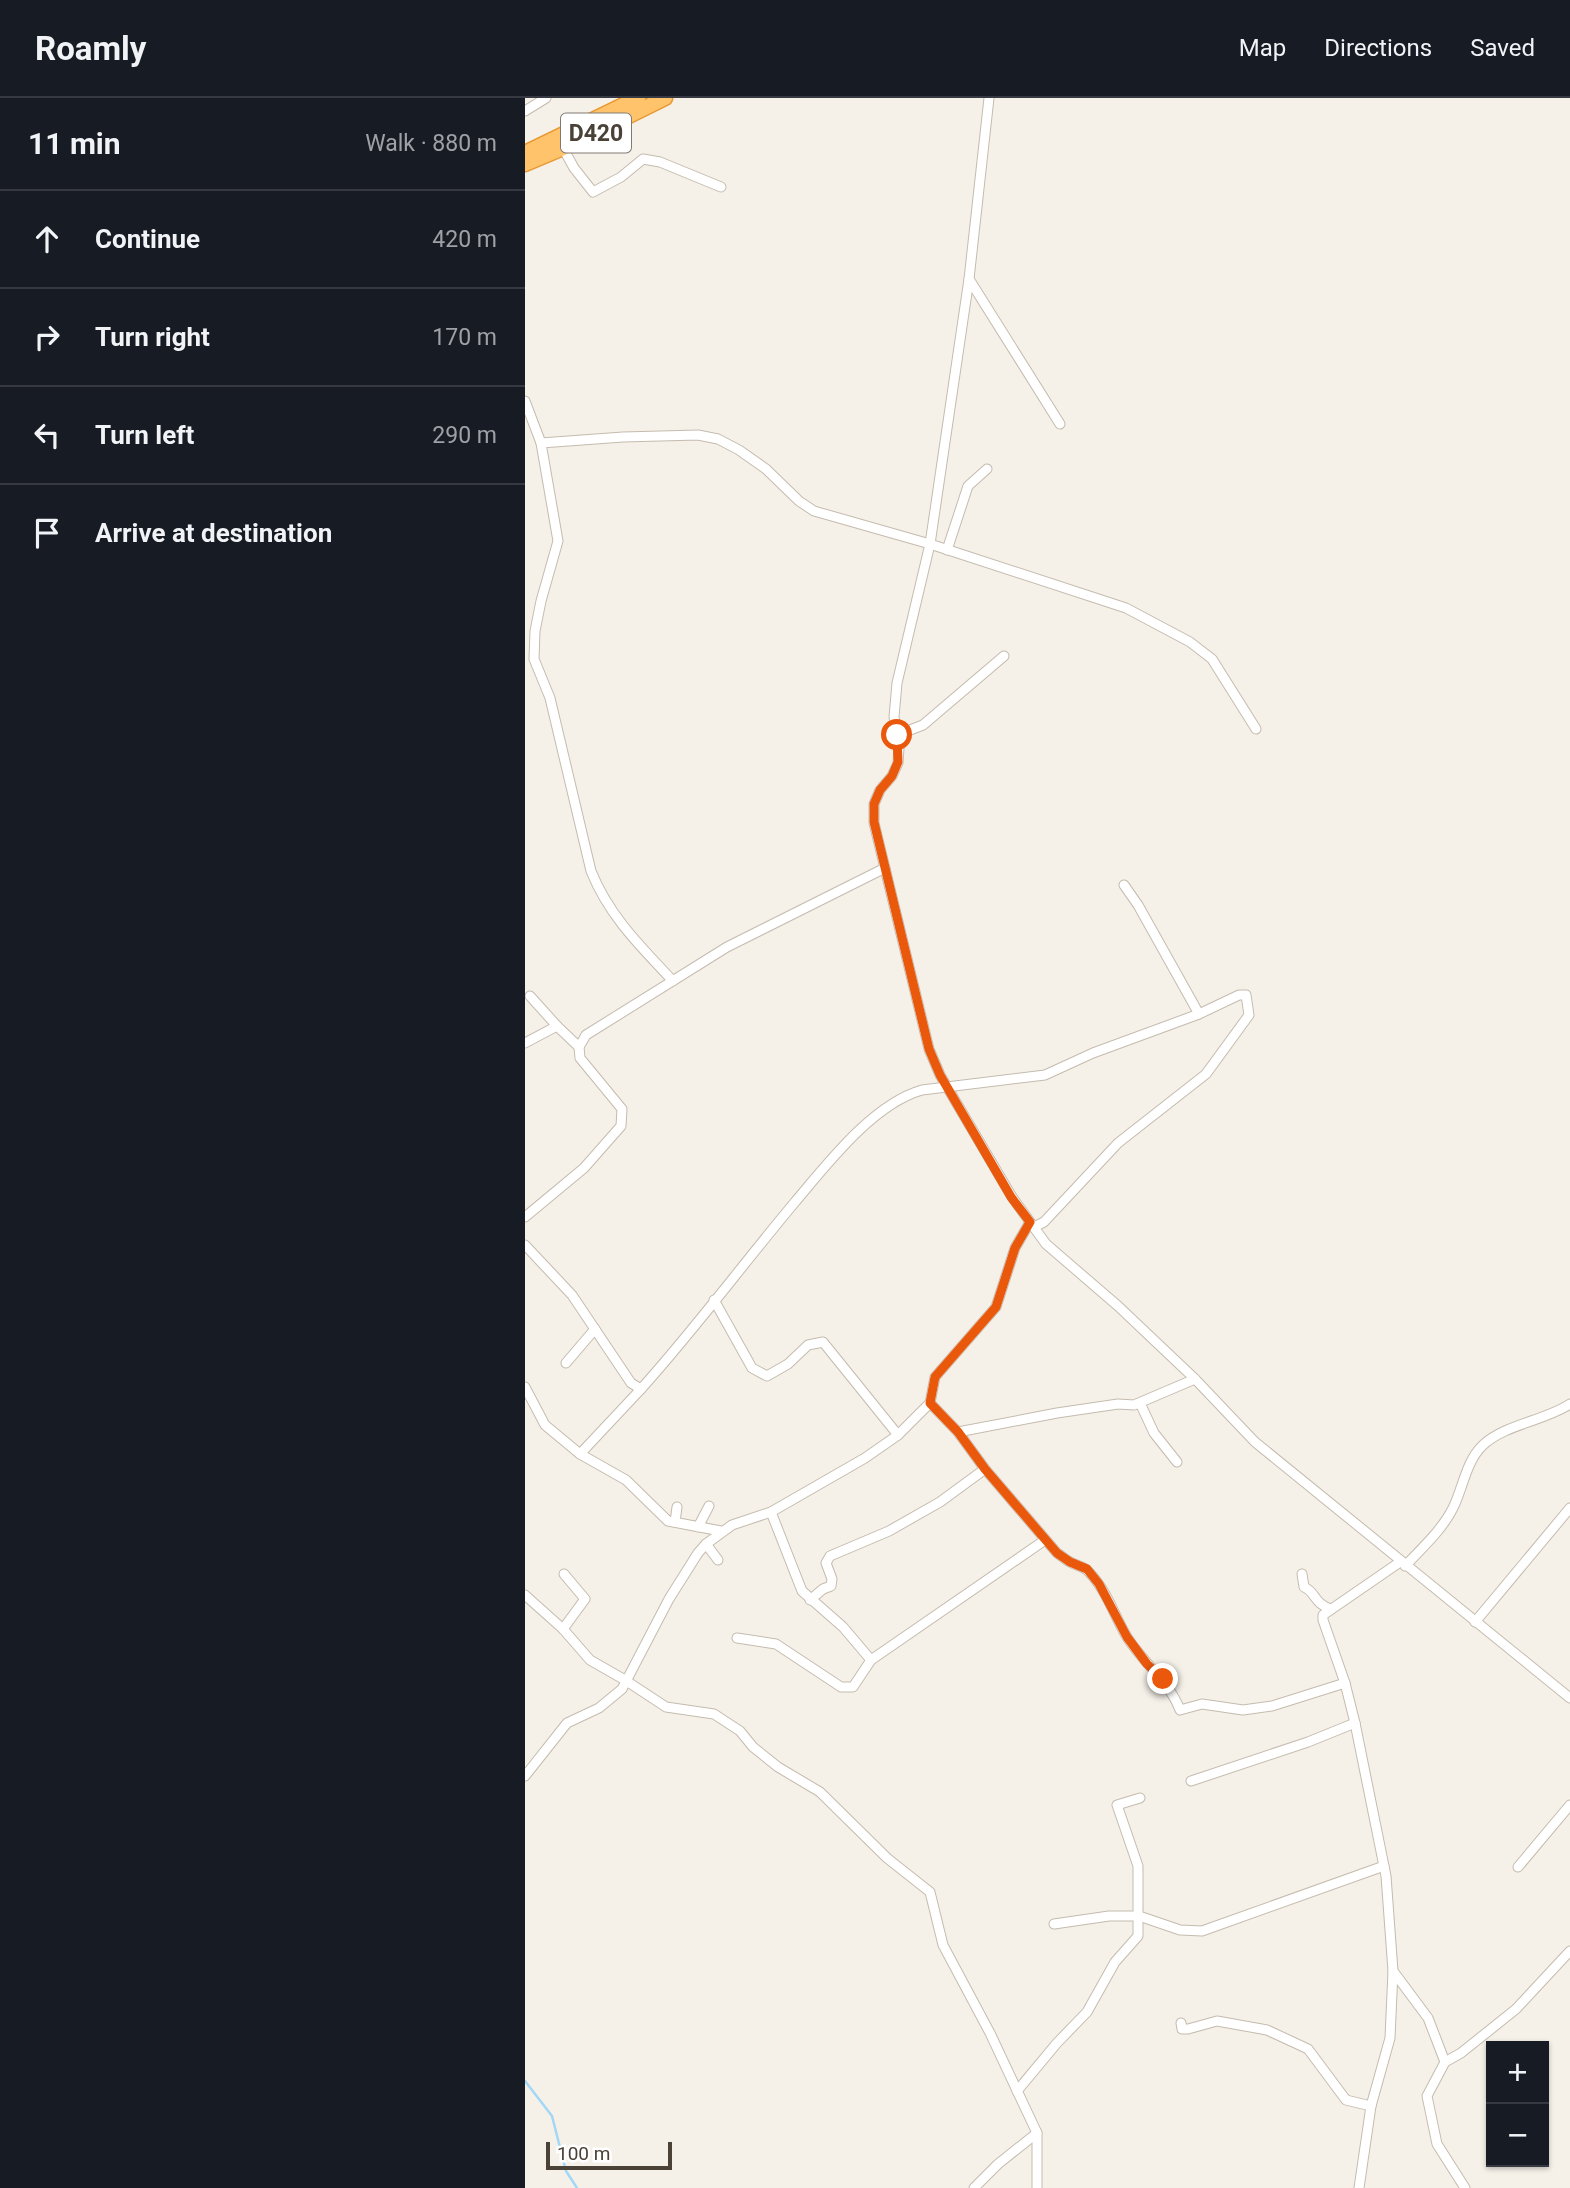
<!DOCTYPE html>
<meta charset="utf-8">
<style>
body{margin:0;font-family:Roboto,sans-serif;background:#20242c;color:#f1f3f6}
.controls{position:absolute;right:21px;bottom:21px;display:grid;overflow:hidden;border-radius:0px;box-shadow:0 2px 5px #0004}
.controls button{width:63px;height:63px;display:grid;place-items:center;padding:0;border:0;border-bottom:2px solid #363941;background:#171b24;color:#f1f3f6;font:35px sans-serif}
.scale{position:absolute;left:21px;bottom:18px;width:126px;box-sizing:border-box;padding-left:7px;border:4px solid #4a4137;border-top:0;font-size:19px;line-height:24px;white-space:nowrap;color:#4a4137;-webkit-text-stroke:5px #fff;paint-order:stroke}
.stop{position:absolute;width:21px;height:21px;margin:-16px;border:5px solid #ea580c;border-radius:50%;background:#fff}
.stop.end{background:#ea580c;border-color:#fff;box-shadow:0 2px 7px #0008}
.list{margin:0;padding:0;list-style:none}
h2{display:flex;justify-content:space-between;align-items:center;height:91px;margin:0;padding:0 28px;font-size:30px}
h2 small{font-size:23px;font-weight:400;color:#9ea1a6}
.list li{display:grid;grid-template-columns:46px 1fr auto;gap:21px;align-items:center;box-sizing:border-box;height:98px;padding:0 28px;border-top:2px solid #363941}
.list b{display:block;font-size:26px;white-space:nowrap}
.list em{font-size:23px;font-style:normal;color:#9ea1a6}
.icon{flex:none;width:38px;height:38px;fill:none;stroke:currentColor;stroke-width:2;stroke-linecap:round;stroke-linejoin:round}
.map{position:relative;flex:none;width:1045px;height:2090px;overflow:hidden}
header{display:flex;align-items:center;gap:42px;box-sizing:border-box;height:98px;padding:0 35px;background:#171b24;border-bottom:2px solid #363941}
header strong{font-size:33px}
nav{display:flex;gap:38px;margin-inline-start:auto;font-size:24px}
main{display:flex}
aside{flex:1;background:#171b24}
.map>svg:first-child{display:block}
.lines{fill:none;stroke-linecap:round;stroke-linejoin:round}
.stream{stroke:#a2d8f5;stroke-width:2.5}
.minor-casing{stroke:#c5bbae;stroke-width:11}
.highway-casing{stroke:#e89931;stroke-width:17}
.minor{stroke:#fff;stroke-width:9}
.highway{stroke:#ffc46b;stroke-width:14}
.route{stroke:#ea580c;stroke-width:9}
.labels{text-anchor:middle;stroke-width:5;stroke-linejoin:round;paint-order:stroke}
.shield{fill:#fff;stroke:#807a73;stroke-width:2}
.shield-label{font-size:23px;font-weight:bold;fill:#4a4137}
</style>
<header>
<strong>Roamly</strong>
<nav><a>Map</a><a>Directions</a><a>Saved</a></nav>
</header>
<main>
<aside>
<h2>11 min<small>Walk · 880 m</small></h2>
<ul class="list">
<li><svg class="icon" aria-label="ahead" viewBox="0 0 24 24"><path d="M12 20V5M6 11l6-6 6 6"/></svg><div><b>Continue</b></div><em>420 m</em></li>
<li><svg class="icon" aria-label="right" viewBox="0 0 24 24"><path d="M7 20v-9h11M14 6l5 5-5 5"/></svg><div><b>Turn right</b></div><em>170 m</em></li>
<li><svg class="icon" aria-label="left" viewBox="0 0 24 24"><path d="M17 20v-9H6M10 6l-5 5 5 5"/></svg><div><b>Turn left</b></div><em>290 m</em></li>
<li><svg class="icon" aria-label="arrive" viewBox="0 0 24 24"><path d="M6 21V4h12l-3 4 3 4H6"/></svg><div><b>Arrive at destination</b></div></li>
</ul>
</aside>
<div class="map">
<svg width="1045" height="2090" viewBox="0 0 1045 2090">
<rect width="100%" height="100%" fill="#f5f1e9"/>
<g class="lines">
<polyline class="stream" points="0,1983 27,2018 41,2073 52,2090"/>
<defs>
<g id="minor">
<polyline points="464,0 444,181 405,446 372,585 369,619 374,650 373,665 367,678 355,692 349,706 349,725 404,951 415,977 487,1099 521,1146 593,1208 670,1281 730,1344 1045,1600"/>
<polyline points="0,13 21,0"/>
<polyline points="38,50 49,70 68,94 96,79 118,61 135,64 196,89"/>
<polyline points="444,181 535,326"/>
<path d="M0 303 16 345 33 443 16 503 10 533 9 561 25 600 66 773C84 818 116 849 148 883"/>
<polyline points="16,345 98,339 173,337 193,341 214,352 241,371 274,403 289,413 405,446 601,510 665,544 687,561 731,631"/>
<polyline points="422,452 443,388 462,371"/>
<polyline points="372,637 398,627 479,558"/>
<polyline points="5,898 32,928"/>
<polyline points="0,945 32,928 54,949"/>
<polyline points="0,1119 59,1070 96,1028 97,1011 55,960 54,949 61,937 202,849 360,770"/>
<polyline points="509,1129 519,1124 593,1045 681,976 724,917 721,897 714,897 674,916"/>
<path d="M0 1147 47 1197 106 1285 116 1291C170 1231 218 1166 270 1104 303 1065 348 1006 397 992L520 977 568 955 674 916 613 807 599 787"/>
<polyline points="189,1202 227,1270 242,1278 263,1266 283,1247 298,1244 373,1337"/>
<polyline points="41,1265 70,1231"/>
<polyline points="0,1289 20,1327 55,1356 101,1382 143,1423 196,1433"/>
<path d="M405 1305 433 1334 460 1371 532 1455C537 1458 541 1462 545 1464 552 1468 559 1468 564 1474 582 1493 589 1517 602 1539 618 1565 644 1583 655 1612L677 1606 718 1612 747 1608 820 1585"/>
<polyline points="615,1305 629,1335 652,1364"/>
<polyline points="433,1334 532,1315 593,1306 609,1307 670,1281"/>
<polyline points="55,1356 116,1291"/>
<polyline points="246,1414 277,1493 318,1529 346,1562"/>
<polyline points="150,1424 152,1409"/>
<polyline points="173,1429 184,1408"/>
<polyline points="181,1446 193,1462"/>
<polyline points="875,1464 798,1517 798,1522 820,1585 830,1625 861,1778 868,1873 903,1920 920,1964"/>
<path d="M880 1468C897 1450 917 1432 928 1410 938 1390 941 1363 958 1347 981 1326 1019 1323 1045 1306"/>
<path d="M777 1476 779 1489C791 1494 788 1505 806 1511"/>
<polyline points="0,1497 38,1531 65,1562 100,1582 141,1609 189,1616 215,1633 228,1649 253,1669 295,1694 362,1760 405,1794 418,1847 465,1935 512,2035 512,2090"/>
<polyline points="285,1502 298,1491 306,1488 307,1481 301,1465 305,1458 364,1433 415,1404 460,1371"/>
<polyline points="950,1524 1045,1410"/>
<polyline points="38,1531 60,1501 39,1476"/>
<polyline points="212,1540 251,1546 316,1589 328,1589 346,1562 520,1442"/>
<polyline points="0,1678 42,1625 74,1610 97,1591 144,1501 173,1455 181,1446 207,1427 246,1414 340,1360 373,1337 405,1305 410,1279 471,1209 490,1150 505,1124"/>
<polyline points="666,1683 783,1644 830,1625"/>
<polyline points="993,1769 1045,1707"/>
<polyline points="529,1826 584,1818 614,1818 655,1832 677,1833 859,1768"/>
<polyline points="656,1925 657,1931 663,1931 692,1923 742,1932 783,1951 821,2002 846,2008"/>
<polyline points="492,1993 532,1945 562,1914 590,1864 613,1838 613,1768 592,1707 615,1700"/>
<polyline points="449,2090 473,2066 512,2035"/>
<polyline points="834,2090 846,2008 865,1940 868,1873"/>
<polyline points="940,2090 912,2046 902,1998 920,1964 936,1955 991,1911 1045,1853"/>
</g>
<g id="highway">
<polyline points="0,55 113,0"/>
<polyline points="0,66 45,47 140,0"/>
</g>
</defs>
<use href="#minor" class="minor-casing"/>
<use href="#highway" class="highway-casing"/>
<use href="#minor" class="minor"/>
<use href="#highway" class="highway"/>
</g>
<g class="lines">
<polyline class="route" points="372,637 373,664 367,678 355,692 349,706 349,724 404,951 415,977 486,1099 505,1124 490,1150 471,1209 410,1279 405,1305 433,1334 460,1371 532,1455 545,1464 562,1471 574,1486 602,1539 622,1566 638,1581"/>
</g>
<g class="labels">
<rect class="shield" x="36" y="15.5" width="70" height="39" rx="5"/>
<g class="shield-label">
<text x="71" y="43">D420</text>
</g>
</g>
</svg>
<div class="controls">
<button>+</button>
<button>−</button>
</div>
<div class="scale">100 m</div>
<div class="stop" style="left:372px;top:637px"></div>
<div class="stop end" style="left:638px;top:1581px"></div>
</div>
</main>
